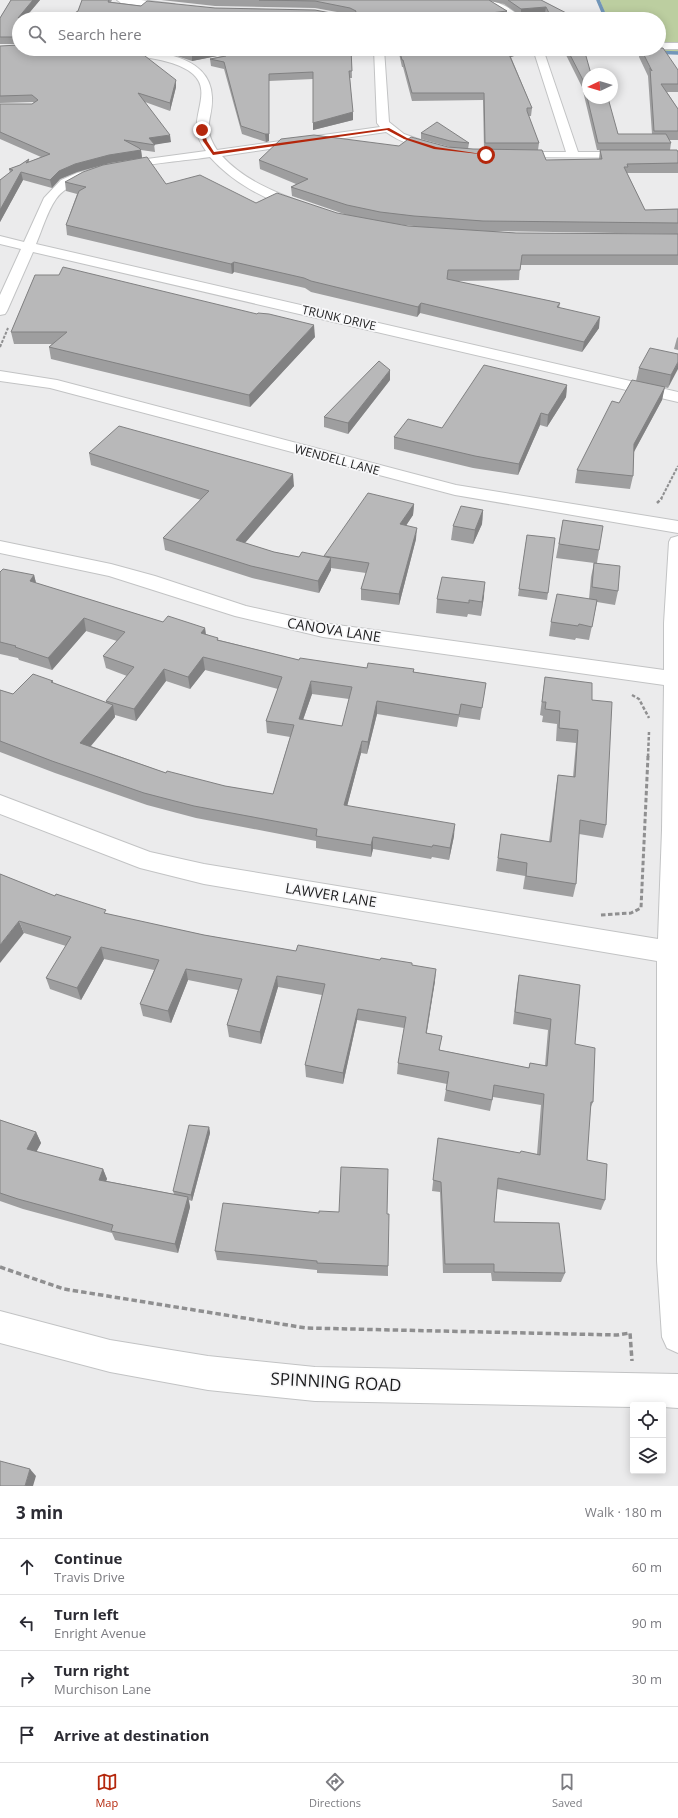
<!DOCTYPE html>
<meta charset="utf-8">
<style>
body{margin:0;font-family:"Open Sans",sans-serif;background:#f7f7f7;color:#2b2b33}
.controls{position:absolute;right:12px;bottom:12px;display:grid;overflow:hidden;border-radius:4px;box-shadow:0 2px 10px #0003}
.controls button{width:36px;height:36px;display:grid;place-items:center;padding:0;border:0;border-bottom:1px solid #e1e1e2;background:#fff;color:#2b2b33;font:20px sans-serif}
.compass{position:absolute;left:582px;top:68px;width:36px;height:36px;border-radius:50%;background:#fff;box-shadow:0 2px 10px #0003;rotate:266deg}
.stop{position:absolute;width:12px;height:12px;margin:-9px;border:3px solid #b4270c;border-radius:50%;background:#fff}
.stop.end{background:#b4270c;border-color:#fff;box-shadow:0 1px 4px #0008}
.list{margin:0;padding:0;list-style:none}
h2{display:flex;justify-content:space-between;align-items:center;height:52px;margin:0;padding:0 16px;font-size:17px}
h2 small{font-size:13px;font-weight:400;color:#7c7c81}
.list li{display:grid;grid-template-columns:26px 1fr auto;gap:12px;align-items:center;box-sizing:border-box;height:56px;padding:0 16px;border-top:1px solid #e1e1e2}
.list b{display:block;font-size:15px;white-space:nowrap}
.list p{margin:0;font-size:13px;white-space:nowrap;color:#7c7c81}
.list em{font-size:13px;font-style:normal;color:#7c7c81}
.icon{flex:none;width:22px;height:22px;fill:none;stroke:currentColor;stroke-width:2;stroke-linecap:round;stroke-linejoin:round}
.map{position:relative;flex:none;width:678px;height:1486px;overflow:hidden}
.search{position:absolute;background:#fff;box-shadow:0 2px 10px #0003;left:12px;right:12px;top:12px;height:44px;display:flex;align-items:center;gap:10px;box-sizing:border-box;padding:0 14px;border-radius:22px;color:#7c7c81;font-size:15px}
.sheet{height:276px;background:#fff}
nav{display:flex;justify-content:space-around;align-items:center;box-sizing:border-box;height:56px;border-top:1px solid #e1e1e2;background:#fff;font-size:11px;color:#7c7c81}
nav a{display:grid;justify-items:center;gap:2px}
nav .on{color:#b4270c}
.map>svg:first-child{display:block}
.green{fill:#bccea0}
.lines{fill:none;stroke-linecap:round;stroke-linejoin:round}
.stream{stroke:#7296b9;stroke-width:3.5}
.minor-casing{stroke:#c2c3c4;stroke-width:2}
.path-far3{stroke:#8f8f90;stroke-width:2;stroke-dasharray:3 1.5;stroke-linecap:butt}
.path-far2{stroke:#8f8f90;stroke-width:2.5;stroke-dasharray:3.5 2;stroke-linecap:butt}
.path-far1{stroke:#8f8f90;stroke-width:3;stroke-dasharray:4.5 2.5;stroke-linecap:butt}
.path{stroke:#8f8f90;stroke-width:3.5;stroke-dasharray:5.5 3;stroke-linecap:butt}
.minor{fill:#fff;fill-rule:evenodd}
.wall{fill:#9e9e9f;fill-rule:evenodd}
.shaded-wall{fill:#818182}
.building{fill:#b8b8b9;stroke:#818182;fill-rule:evenodd}
.route{fill:#b4270c}
.labels{text-anchor:middle;stroke-width:3.5;stroke-linejoin:round;paint-order:stroke}
.far-street-label{font-size:12px;fill:#1d1d1e;stroke:#f8f8fa}
.street-label{font-size:14px;fill:#1d1d1e;stroke:#f8f8fa}
.near-street-label{font-size:17px;fill:#1d1d1e;stroke:#f8f8fa}
</style>
<div class="map">
<svg width="678" height="1486" viewBox="0 0 678 1486">
<rect width="100%" height="100%" fill="#ebebec"/>
<polygon class="green" points="600,0 678,0 678,53 620,51 619,49 659,49 659,19 607,19"/>
<g class="lines">
<g class="stream">
<polyline points="598,0 606,19"/>
<polyline points="619,49 620,51 678,53"/>
</g>
<defs>
<g id="minor">
<polygon points="117,0 141,0 174,4 179,7 174,10 121,3"/>
<path d="M481 0C496 0 511 7 522 19H511L498 9Z"/>
<rect x="659" y="43" width="19" height="6"/>
<path d="M97 49C132 49 211 47 212 97 213 121 201 125 217 150L380 127 377 123 374 49H384L389 122 404 134 440 147 442 149 436 152C419 148 401 143 386 132L222 156C244 180 274 192 304 203L306 206 300 210C267 201 233 183 210 157 172 163 79 167 56 199 47 212 42 230 36 244L678 392V402L33 252 7 311 5 314 0 315V295L21 249 0 244V236L24 242 44 198 61 180 77 173 110 164 206 151C202 145 198 139 197 132 194 112 211 90 193 74 170 53 103 56 97 49Z"/>
<polygon points="533,49 543,49 578,152 678,152 678,158 510,157 508,155 510,153 514,152 566,152"/>
<polygon points="0,371 57,380 456,485 678,521 678,533 455,495 50,388 0,381"/>
<polygon points="678,536 678,1353 667,1348 662,1337 657,1261 657,961 204,884 140,868 0,814 0,795 150,852 204,864 658,939 662,830 664,685 323,637 235,616 109,576 0,553 0,541 111,564 155,576 246,606 323,623 664,670 664,623 669,542 671,538"/>
<polygon points="0,1311 110,1340 208,1356 315,1367 678,1374 678,1408 663,1407 663,1405 633,1405 633,1407 315,1401 208,1390 110,1372 0,1343"/>
</g>
</defs>
<use href="#minor" class="minor-casing"/>
<g class="path-far3">
<polyline points="0,347 8,328"/>
<polyline points="661,499 678,466"/>
</g>
<g class="path-far2">
<polyline points="657,503 662,498"/>
<polyline points="632,695 639,699 649,718"/>
<polyline points="648,757 649,732"/>
</g>
<polyline class="path-far1" points="601,915 631,913 641,908 648,756"/>
<polyline class="path" points="0,1267 64,1289 306,1328 617,1335 630,1333 632,1361"/>
<use href="#minor" class="minor"/>
</g>
<g class="wall">
<polygon points="11,0 40,0 25,18 66,18 78,11 82,0 112,0 111,2 141,6 215,8 336,14 348,14 315,8 215,6 161,0 541,0 576,19 548,19 545,13 521,16 504,4 490,1 507,11 506,17 496,19 19,19 19,44 0,44 0,18"/>
<path d="M0 46 176 87 170 111 145 102 171 142 154 144 155 152 141 150 142 158 166 184 256 203 347 215 292 196 291 187 296 184 260 169 259 160 399 146 450 147 421 139V133L469 143 468 149 484 150 483 100 412 101 403 67H402L398 49H514V56L511 57 532 108 531 116H528L539 143 538 150 546 160 599 159 600 150H597L582 87 563 49H584L588 74 618 134H652L648 76 639 57 640 49 678 70V92H667L678 109V140H669L671 143 670 150 678 152V173H627L645 210 678 209V234L491 231 516 233 678 234V265H520L519 280 456 281 560 303 559 308 599 328 582 352 420 313 417 317 311 292 305 288 234 272 232 274 67 235 66 225 77 194 66 191 65 182 135 159 110 163 77 172 60 179 52 188 23 180 0 222V180L10 173 9 169 20 165 29 159V162L41 157 0 139V104H32L34 103 33 102 0 103ZM394 224 414 226H408Z"/>
<polygon points="146,49 351,49 352,78 350,78 353,120 313,130 313,79 269,81 269,141 266,142 242,134 224,69 211,66 210,59 226,55 222,55 192,61 171,54"/>
<polygon points="35,275 315,337 250,407 51,359 49,347 52,344 14,344 11,332"/>
<polygon points="678,337 678,350 674,349 677,338"/>
<polygon points="678,354 668,388 664,387 662,400 634,452 633,476 630,489 575,483 577,470 636,381 639,368"/>
<polygon points="390,380 348,434 324,427 324,417"/>
<polygon points="567,385 566,397 547,427 540,425 518,475 473,468 394,449 394,437 442,428"/>
<polygon points="89,453 294,486 245,543 274,552 299,557 324,556 414,504 413,515 406,525 416,539 399,605 361,600 361,589 366,573 331,568 331,570 319,593 252,578 165,550 163,538 201,500 91,465"/>
<polygon points="483,510 482,524 473,544 451,540 453,526"/>
<polygon points="563,520 599,550 597,563 618,591 615,605 597,602 589,640 576,638 575,640 549,636 551,622 589,599 591,577 594,563 556,558"/>
<polygon points="527,535 548,593 547,600 518,596"/>
<path d="M0 572 34 575 36 583 163 622 205 628 206 634 219 640 299 660 367 668 414 669V672L486 683 480 720 459 717 457 727 377 714 367 754 361 753 347 806 454 836 449 860 432 857 431 859 373 849 371 857 316 848V841L196 818 147 805 55 773 0 752V690L13 694 53 681V683L106 703V701L127 676 106 668 103 656 117 641 86 631 52 670 19 660 18 658 0 654ZM205 670 278 689 266 721 267 733 290 737 273 794 225 786 166 773 91 746 115 717V715L136 721 166 681 190 689ZM312 694 349 699 342 726 303 720Z"/>
<polygon points="484,596 481,616 468,614 467,617 436,613 437,599"/>
<polygon points="545,677 592,700 606,825 603,838 579,834 576,884 573,897 523,889 525,876 496,871 501,834 549,842 556,788 558,775 573,777 576,743 556,741 557,724 542,722 543,716 540,715 543,691"/>
<polygon points="0,874 55,896 107,914 204,935 296,951 380,960 412,965 435,981 426,1033 440,1050 529,1068 530,1063 545,1066 548,1030 513,1024 517,987 519,975 575,1044 593,1102 590,1109 587,1160 605,1200 601,1210 497,1189 494,1222 565,1273 561,1282 492,1281 491,1273 443,1273 440,1192 432,1191 438,1138 520,1153 537,1154 541,1105 493,1097 490,1111 444,1101 447,1084 397,1074 398,1063 404,1028 357,1020 343,1084 306,1077 305,1065 322,995 278,987 261,1044 229,1037 227,1025 238,990 188,980 171,1023 143,1016 140,1004 154,970 104,959 81,1000 50,989 46,978 66,946 24,933"/>
<polygon points="0,1120 36,1132 41,1143 36,1152 103,1169 107,1179 106,1181 174,1194 173,1191 209,1127 210,1133 192,1201 189,1200 190,1207 178,1253 115,1240 112,1233 23,1209 0,1201"/>
<polygon points="319,1213 387,1214 388,1266 388,1276 317,1273 317,1270 217,1260 215,1251"/>
</g>
<g class="shaded-wall">
<polygon points="33,0 40,0 24,19 18,18"/>
<polygon points="546,7 545,13 521,16 521,9"/>
<polygon points="507,11 506,17 490,19 491,13"/>
<polygon points="216,49 221,49 222,55 192,61 192,55"/>
<polygon points="514,49 514,56 508,58 508,52"/>
<polygon points="269,74 269,141 266,142 265,134"/>
<polygon points="176,80 176,87 170,111 170,103"/>
<polygon points="353,112 353,120 313,130 313,123"/>
<polygon points="170,135 171,142 153,145 149,138"/>
<polygon points="141,150 142,158 110,163 77,172 60,179 52,188 50,180 59,171 75,164 109,155"/>
<polygon points="21,172 23,180 0,222 0,210"/>
<polygon points="234,262 234,272 232,274 231,264"/>
<polygon points="421,303 420,313 417,317 418,307"/>
<polygon points="600,317 599,328 582,352 584,342"/>
<polygon points="314,325 315,337 250,407 249,395"/>
<polygon points="678,362 678,369 668,388 671,375"/>
<polygon points="390,370 390,380 348,434 348,423"/>
<polygon points="567,385 566,397 547,427 548,415"/>
<polygon points="665,387 662,400 631,457 634,444"/>
<polygon points="541,413 540,425 518,475 519,464"/>
<polygon points="293,474 294,486 237,552 236,540"/>
<polygon points="414,504 413,515 400,535 400,524"/>
<polygon points="483,510 482,524 473,544 475,530"/>
<polygon points="417,528 416,539 399,605 399,594"/>
<polygon points="331,558 331,570 319,593 318,581"/>
<polygon points="34,575 37,587 30,581"/>
<polygon points="485,582 484,596 481,616 482,602"/>
<polygon points="84,618 86,631 52,670 48,658"/>
<polygon points="205,628 206,640 201,633"/>
<polygon points="203,657 205,670 190,689 188,677"/>
<polygon points="164,669 166,681 136,721 134,709"/>
<polygon points="311,681 312,694 299,731 299,719"/>
<polygon points="377,701 377,714 367,754 368,742"/>
<polygon points="113,705 115,717 83,755 80,743"/>
<polygon points="362,741 361,753 344,818 344,805"/>
<polygon points="455,824 454,836 449,860 450,848"/>
<polygon points="373,837 373,849 371,857 371,845"/>
<polygon points="19,921 24,933 0,963 0,945"/>
<polygon points="101,947 104,959 81,1000 77,988"/>
<polygon points="186,969 188,980 171,1023 168,1011"/>
<polygon points="436,969 435,981 425,1044 426,1033"/>
<polygon points="277,976 278,987 261,1044 260,1032"/>
<polygon points="358,1009 357,1020 343,1084 343,1073"/>
<polygon points="209,1127 210,1133 192,1201 191,1195"/>
<polygon points="36,1132 41,1143 32,1160 27,1149"/>
<polygon points="103,1169 107,1179 102,1190 99,1180"/>
<polygon points="188,1197 190,1207 178,1253 175,1244"/>
<polygon points="30,1469 36,1476 33,1486 25,1486"/>
</g>
<g class="building">
<polygon points="11,0 33,0 18,18 66,18 78,11 82,0 109,0 108,2 141,6 147,1 215,8 315,10 336,14 355,14 356,11 350,8 315,1 259,0 489,0 507,11 491,13 496,19 19,19 19,38 19,37 0,37 0,18"/>
<polygon points="508,0 541,0 576,18 576,19 552,19 546,7 521,9"/>
<polygon points="19,45 19,49 136,49 176,80 170,103 138,93 170,135 149,138 155,145 124,140 139,148 141,150 109,155 75,164 59,171 50,180 21,172 0,210 0,180 13,170 9,169 20,165 29,159 26,163 50,154 0,132 0,104 32,104 38,100 32,95 0,96 0,46"/>
<polygon points="659,48 663,48 678,70 678,84 661,84 678,109 678,131 654,131 650,68 652,71 641,49 659,49"/>
<polygon points="177,49 216,49 192,55"/>
<polygon points="226,49 351,49 352,71 349,71 353,112 313,123 313,72 269,74 269,134 265,134 241,126 224,62 210,59 226,56 228,53"/>
<polygon points="399,49 514,49 508,52 532,108 527,108 527,111 539,143 485,143 484,93 412,93 403,60 402,60"/>
<polygon points="567,49 584,49 591,74 588,74 588,98 608,98 618,134 666,134 671,143 598,143 583,80"/>
<polygon points="437,122 469,143 450,141 421,133"/>
<polygon points="314,135 399,146 411,137 448,147 473,149 542,150 546,160 602,159 600,150 677,150 678,152 678,163 627,164 628,167 624,167 645,210 678,209 678,223 483,221 414,216 380,212 347,205 291,187 308,179 259,160 281,139"/>
<polygon points="147,157 166,184 200,175 256,203 277,193 337,213 408,226 516,233 678,234 678,255 522,255 520,270 448,270 447,279 560,303 557,307 600,317 584,342 421,303 418,307 311,281 304,278 234,262 231,264 66,225 79,191 86,187 65,182 83,172 103,165"/>
<polygon points="63,267 257,314 258,313 269,314 314,325 249,395 49,347 67,332 11,332 35,275 59,275"/>
<polygon points="650,348 678,354 678,362 671,375 639,368"/>
<polygon points="379,361 390,370 348,423 324,417"/>
<polygon points="484,365 567,385 548,415 541,413 519,464 475,456 394,437 408,419 442,428"/>
<polygon points="632,380 665,387 634,444 633,476 577,470 612,401 619,403"/>
<polygon points="119,426 293,474 236,540 274,552 299,557 302,552 331,558 318,581 251,566 163,538 209,491 89,453"/>
<polygon points="368,493 414,504 400,524 417,528 399,594 361,589 369,563 324,556"/>
<polygon points="461,506 483,510 475,530 453,526"/>
<polygon points="563,520 603,526 599,550 559,544"/>
<polygon points="527,535 555,538 548,593 519,589"/>
<polygon points="594,563 620,566 618,591 592,587"/>
<path d="M3 569 34 575 30 581 163 622 168 616 205 628 201 633 218 638 217 640 299 660 300 658 367 668 368 663 414 669 413 672 486 683 482 708 461 704 459 715 377 701 368 742 362 741 344 805 455 824 450 848 433 845 432 847 373 837 371 845 316 836 317 829 194 806 144 793 52 761 0 741V690L13 694 33 674 53 681 51 682 113 705 80 743 166 773 167 771 225 786 273 794 294 725 266 721 282 677 203 657 188 677 164 669 134 709 106 701 134 667 103 656 125 632 84 618 48 658 15 647 16 646 0 642V572ZM311 681 352 687 342 726 299 719Z"/>
<polygon points="442,577 485,582 482,602 469,600 469,603 437,599"/>
<polygon points="557,594 597,600 592,627 579,624 578,626 551,622"/>
<polygon points="545,677 592,683 592,700 612,702 606,825 580,820 576,884 526,876 527,863 498,858 501,834 551,842 558,775 575,777 578,730 559,728 560,711 545,709 546,702 542,702"/>
<polygon points="0,874 55,896 56,894 106,910 104,913 204,935 296,951 298,945 380,960 381,958 412,963 412,965 436,969 426,1033 442,1036 439,1050 529,1068 530,1063 547,1066 551,1019 515,1012 519,975 580,985 575,1044 595,1048 593,1102 591,1102 587,1160 607,1164 605,1200 498,1178 494,1222 559,1223 565,1273 494,1272 494,1264 445,1264 441,1182 433,1180 438,1138 520,1153 521,1151 540,1155 544,1094 494,1085 492,1100 446,1090 449,1072 398,1063 406,1017 358,1009 343,1073 305,1065 325,984 277,976 260,1032 227,1025 242,979 186,969 168,1011 140,1004 159,960 101,947 77,988 46,978 71,937 19,921 0,945"/>
<polygon points="0,1120 36,1132 27,1149 103,1169 99,1180 188,1197 175,1244 111,1231 113,1225 18,1199 0,1193"/>
<polygon points="189,1125 209,1127 191,1195 173,1191"/>
<polygon points="341,1167 388,1169 387,1214 389,1214 388,1266 317,1263 317,1261 215,1251 223,1203 319,1213 319,1211 339,1212"/>
<polygon points="0,1461 30,1469 25,1486 0,1486"/>
</g>
<polygon class="route" points="389,128 407,138 436,147 488,155 434,149 404,139 387,130 213,155 203,141 200,130 204,130 207,141 214,152"/>
<g class="labels">
<g class="far-street-label">
<text transform="translate(339 318) rotate(13)" y="4">TRUNK DRIVE</text>
<text transform="translate(337 460) rotate(15)" y="4">WENDELL LANE</text>
</g>
<g class="street-label">
<text transform="translate(334 630) rotate(9)" y="5">CANOVA LANE</text>
<text transform="translate(331 895) rotate(9)" y="5">LAWVER LANE</text>
</g>
<g class="near-street-label">
<text transform="translate(336 1382) rotate(3)" y="6">SPINNING ROAD</text>
</g>
</g>
</svg>
<div class="controls">
<button><svg class="icon" aria-label="locate" viewBox="0 0 24 24"><circle cx="12" cy="12" r="6"/><path d="M12 2v4M12 18v4M2 12h4M18 12h4"/></svg></button>
<button><svg class="icon" aria-label="layers" viewBox="0 0 24 24"><path d="M12 4l9 5-9 5-9-5zM3 14l9 5 9-5"/></svg></button>
</div>
<svg class="compass" viewBox="-18 -18 36 36"><path d="M0-13l5 13h-10z" fill="#e53935"/><path d="M0 13l5-13h-10z" fill="#7c7c81"/></svg>
<div class="stop" style="left:486px;top:155px"></div>
<div class="stop end" style="left:202px;top:130px"></div>
<div class="search"><svg class="icon" aria-label="search" viewBox="0 0 24 24"><circle cx="10" cy="10" r="6"/><path d="M15 15l6 6"/></svg>Search here</div>
</div>
<section class="sheet">
<h2>3 min<small>Walk · 180 m</small></h2>
<ul class="list">
<li><svg class="icon" aria-label="ahead" viewBox="0 0 24 24"><path d="M12 20V5M6 11l6-6 6 6"/></svg><div><b>Continue</b><p>Travis Drive</p></div><em>60 m</em></li>
<li><svg class="icon" aria-label="left" viewBox="0 0 24 24"><path d="M17 20v-9H6M10 6l-5 5 5 5"/></svg><div><b>Turn left</b><p>Enright Avenue</p></div><em>90 m</em></li>
<li><svg class="icon" aria-label="right" viewBox="0 0 24 24"><path d="M7 20v-9h11M14 6l5 5-5 5"/></svg><div><b>Turn right</b><p>Murchison Lane</p></div><em>30 m</em></li>
<li><svg class="icon" aria-label="arrive" viewBox="0 0 24 24"><path d="M6 21V4h12l-3 4 3 4H6"/></svg><div><b>Arrive at destination</b></div></li>
</ul>
</section>
<nav>
<a class="on"><svg class="icon" aria-label="map" viewBox="0 0 24 24"><path d="M3 6l6-2 6 2 6-2v14l-6 2-6-2-6 2zM9 4v14M15 6v14"/></svg>Map</a>
<a><svg class="icon" aria-label="directions" viewBox="0 0 24 24"><path d="M12 3l9 9-9 9-9-9zM9 14v-3h6M13 9l2 2-2 2"/></svg>Directions</a>
<a><svg class="icon" aria-label="saved" viewBox="0 0 24 24"><path d="M7 4h10v16l-5-4-5 4z"/></svg>Saved</a>
</nav>
